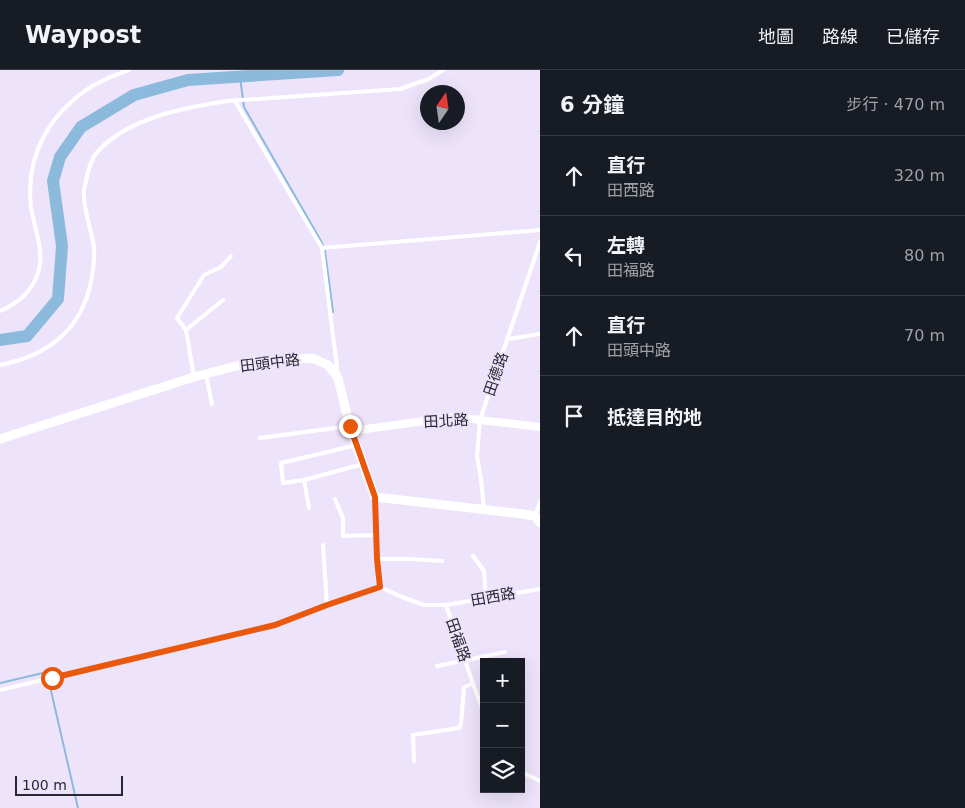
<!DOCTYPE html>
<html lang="zh-TW">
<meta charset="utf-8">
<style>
body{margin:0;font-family:"DejaVu Sans","Noto Sans TC",sans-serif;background:#242831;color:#f1f3f6}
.controls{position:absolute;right:15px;bottom:15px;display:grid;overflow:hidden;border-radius:0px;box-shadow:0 5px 20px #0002}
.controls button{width:45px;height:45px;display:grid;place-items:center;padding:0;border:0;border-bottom:1px solid #363941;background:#171b24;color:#f1f3f6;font:25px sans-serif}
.compass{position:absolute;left:420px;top:15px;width:45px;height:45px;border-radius:50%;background:#171b24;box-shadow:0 5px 20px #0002;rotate:13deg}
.scale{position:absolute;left:15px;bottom:12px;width:108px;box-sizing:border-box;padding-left:5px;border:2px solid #2a2730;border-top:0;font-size:14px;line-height:18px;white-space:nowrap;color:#2a2730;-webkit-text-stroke:4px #ede4fc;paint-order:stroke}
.stop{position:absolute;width:15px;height:15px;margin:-11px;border:4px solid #ea580c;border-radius:50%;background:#fff}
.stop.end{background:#ea580c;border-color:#fff;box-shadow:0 1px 5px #0008}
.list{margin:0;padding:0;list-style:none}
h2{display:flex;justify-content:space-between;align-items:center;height:65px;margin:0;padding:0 20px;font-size:21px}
h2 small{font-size:16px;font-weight:400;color:#9ea1a6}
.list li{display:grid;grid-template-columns:32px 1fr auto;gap:15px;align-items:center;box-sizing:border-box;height:80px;padding:0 20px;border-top:1px solid #363941}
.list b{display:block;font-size:19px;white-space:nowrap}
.list p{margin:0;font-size:16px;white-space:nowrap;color:#9ea1a6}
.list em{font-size:16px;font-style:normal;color:#9ea1a6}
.icon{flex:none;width:28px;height:28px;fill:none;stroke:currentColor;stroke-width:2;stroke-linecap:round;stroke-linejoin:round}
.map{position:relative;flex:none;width:540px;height:738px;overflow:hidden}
header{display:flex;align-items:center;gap:30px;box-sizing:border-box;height:70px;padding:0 25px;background:#171b24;border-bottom:1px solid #363941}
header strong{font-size:24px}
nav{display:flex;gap:28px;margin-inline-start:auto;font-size:18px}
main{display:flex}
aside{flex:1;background:#171b24}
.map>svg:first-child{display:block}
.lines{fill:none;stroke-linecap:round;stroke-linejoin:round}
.stream{stroke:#8cbadc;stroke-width:2}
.river{stroke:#8cbadc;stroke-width:12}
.service{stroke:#fff;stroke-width:4}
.minor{stroke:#fff;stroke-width:8}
.tertiary{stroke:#fff;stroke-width:9}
.route{stroke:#ea580c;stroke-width:6}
.labels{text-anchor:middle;stroke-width:4;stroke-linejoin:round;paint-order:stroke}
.street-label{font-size:15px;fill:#2a2730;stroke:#ede4fc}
</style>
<header>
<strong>Waypost</strong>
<nav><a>地圖</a><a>路線</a><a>已儲存</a></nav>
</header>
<main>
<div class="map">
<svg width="540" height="738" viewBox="0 0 540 738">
<rect width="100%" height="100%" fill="#ede4fc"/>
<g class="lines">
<g class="stream">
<polyline points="240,7 244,37 321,171 325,181 333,242"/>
<polyline points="0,613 43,603 49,612 78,738"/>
</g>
<polyline class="river" points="0,270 27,266 58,229 62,176 53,111 60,87 81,57 134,25 188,10 338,0"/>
<g class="service">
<polyline points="235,31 322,178 540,160"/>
<polyline points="322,178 338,305"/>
<path d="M0 241C20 233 37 217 40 194 42 175 34 156 31 137 25 85 50 42 94 15 105 9 117 4 129 0"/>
<polyline points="186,260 223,230"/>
<polyline points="508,269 540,264"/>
<path d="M0 295C47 286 81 260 91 212 93 201 95 188 94 178 92 161 84 142 84 126 83 121 85 116 86 111 88 100 91 88 99 80 129 48 186 37 228 31L400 19 429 9 443 0"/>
<polyline points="206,305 212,334"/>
<polyline points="194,307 186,260 177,248 204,205 221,197 231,186"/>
<polyline points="260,368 350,356"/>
<polyline points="357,375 281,393 283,413 304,410 363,394"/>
<polyline points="304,410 309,438"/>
<polyline points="375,427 377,489 380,517 402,527 424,535 446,535 540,519"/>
<polyline points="335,429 343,448 343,466 376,465"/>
<polyline points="484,439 481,409 477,386 480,350 540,172"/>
<polyline points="535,446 540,432"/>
<polyline points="323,475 327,535"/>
<polyline points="473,486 484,501 486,528"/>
<polyline points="377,489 409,489 442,491"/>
<path d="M446 535C459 571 470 608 484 643"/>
<polyline points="437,596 505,582"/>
<polyline points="0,620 275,555 327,535 380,517"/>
<polyline points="414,691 413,665 459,658 461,654 464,617 472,614"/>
<polyline points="521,702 540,711"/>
</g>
<polyline class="minor" points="351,361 454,347 540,357"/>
<polyline class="tertiary" points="0,369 194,307 236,296 283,290 312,288 328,295 338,308 351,361 375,427 523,444 535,446 540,453"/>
</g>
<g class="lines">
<polyline class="route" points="52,608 275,555 327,535 380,517 377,489 375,427 350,356"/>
</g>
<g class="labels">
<g class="street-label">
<text transform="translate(270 293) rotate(-7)" y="5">田頭中路</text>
<text transform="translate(496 304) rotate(-71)" y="5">田德路</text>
<text transform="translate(446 351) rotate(-3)" y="5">田北路</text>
<text transform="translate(493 527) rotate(-10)" y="5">田西路</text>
<text transform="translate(458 570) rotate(71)" y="5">田福路</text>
</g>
</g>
</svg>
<div class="controls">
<button>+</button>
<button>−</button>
<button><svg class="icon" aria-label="layers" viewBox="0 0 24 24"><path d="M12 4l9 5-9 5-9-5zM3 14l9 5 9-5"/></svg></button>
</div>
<svg class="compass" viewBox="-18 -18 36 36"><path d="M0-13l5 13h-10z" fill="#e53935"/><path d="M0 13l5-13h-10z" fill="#9ea1a6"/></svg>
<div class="scale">100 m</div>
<div class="stop" style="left:52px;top:608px"></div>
<div class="stop end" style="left:350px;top:356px"></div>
</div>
<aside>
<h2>6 分鐘<small>步行 · 470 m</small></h2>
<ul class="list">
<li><svg class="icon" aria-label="ahead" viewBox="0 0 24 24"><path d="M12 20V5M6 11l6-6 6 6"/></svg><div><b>直行</b><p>田西路</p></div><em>320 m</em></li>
<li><svg class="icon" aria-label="left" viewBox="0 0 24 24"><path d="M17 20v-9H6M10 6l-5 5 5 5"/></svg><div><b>左轉</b><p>田福路</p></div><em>80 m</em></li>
<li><svg class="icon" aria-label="ahead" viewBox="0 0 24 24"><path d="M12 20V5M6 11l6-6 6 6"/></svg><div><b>直行</b><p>田頭中路</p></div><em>70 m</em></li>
<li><svg class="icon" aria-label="arrive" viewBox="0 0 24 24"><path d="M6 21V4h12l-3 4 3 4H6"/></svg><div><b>抵達目的地</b></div></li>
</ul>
</aside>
</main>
